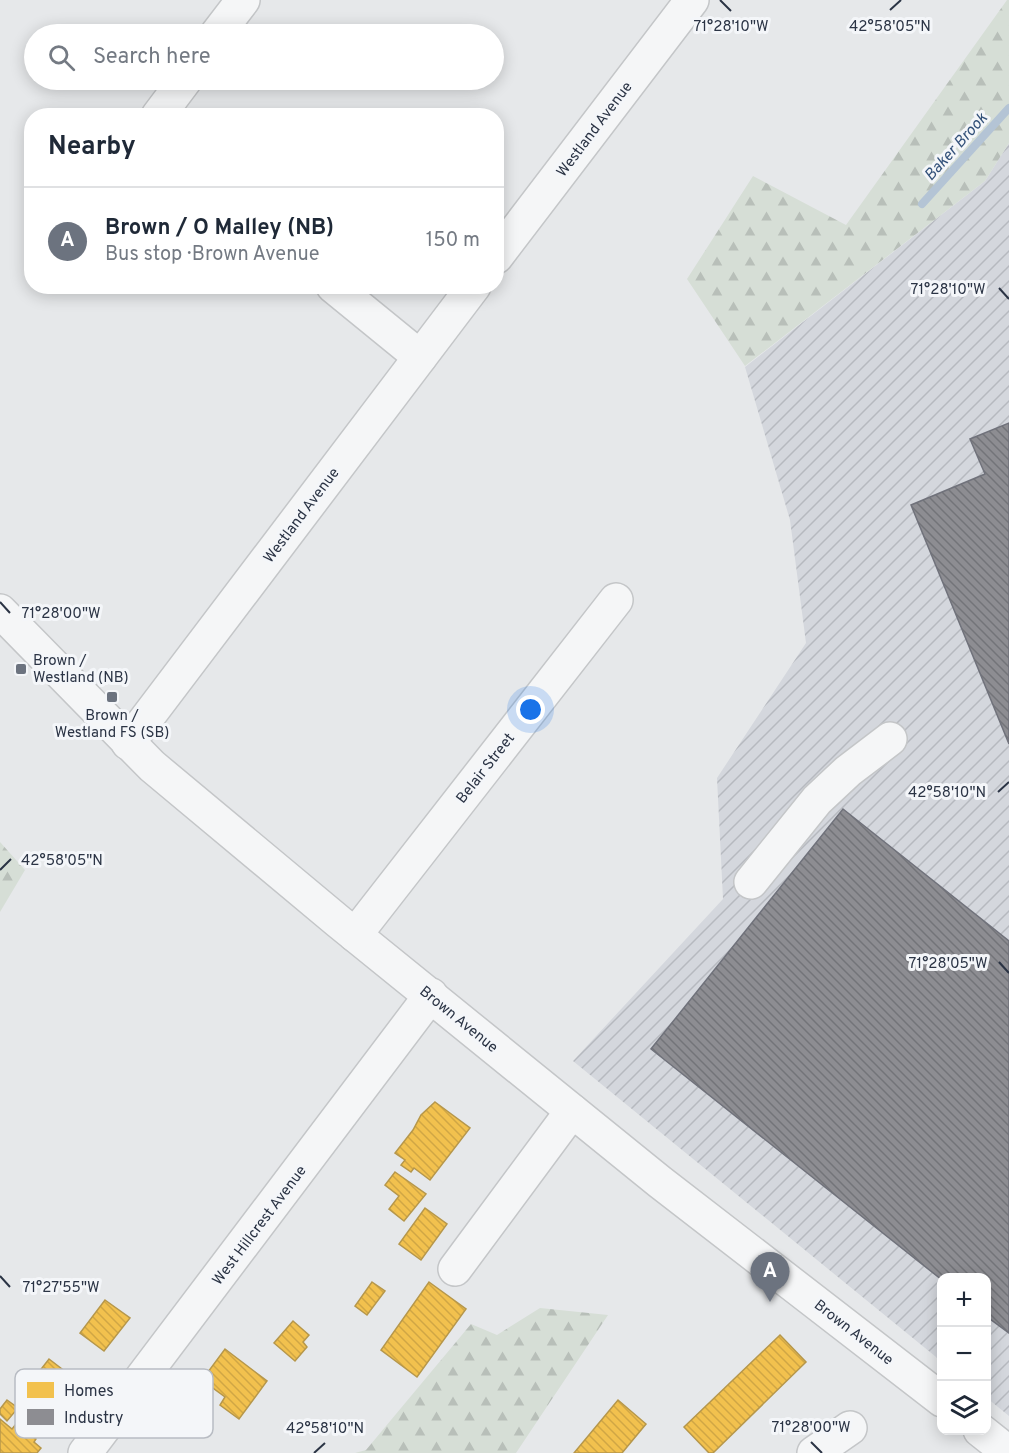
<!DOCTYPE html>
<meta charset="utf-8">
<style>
body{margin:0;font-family:Overpass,sans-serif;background:#f2f2f3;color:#1f2937}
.controls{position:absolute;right:18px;bottom:18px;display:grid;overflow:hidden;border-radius:12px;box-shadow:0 3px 15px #0003}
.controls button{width:54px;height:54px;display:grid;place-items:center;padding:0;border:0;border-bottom:2px solid #e0e1e3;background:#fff;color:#1f2937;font:30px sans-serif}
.you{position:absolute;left:531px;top:710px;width:21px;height:21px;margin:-15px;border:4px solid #fff;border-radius:50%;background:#1a73e8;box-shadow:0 0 0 9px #1a73e833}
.badge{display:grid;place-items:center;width:39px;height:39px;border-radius:50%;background:#6c737f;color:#fff;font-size:20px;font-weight:700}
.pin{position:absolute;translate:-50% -50px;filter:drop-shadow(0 2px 3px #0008)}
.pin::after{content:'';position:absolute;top:32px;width:21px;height:18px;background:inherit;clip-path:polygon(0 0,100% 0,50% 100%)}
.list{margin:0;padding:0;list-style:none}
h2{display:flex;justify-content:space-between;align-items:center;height:78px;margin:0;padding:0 24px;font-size:26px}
h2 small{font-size:20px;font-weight:400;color:#747a83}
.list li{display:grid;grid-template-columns:39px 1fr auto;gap:18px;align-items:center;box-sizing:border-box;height:108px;padding:0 24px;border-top:2px solid #e0e1e3}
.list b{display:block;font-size:22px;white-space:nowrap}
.list p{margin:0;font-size:20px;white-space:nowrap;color:#747a83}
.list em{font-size:20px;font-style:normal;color:#747a83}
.icon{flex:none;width:33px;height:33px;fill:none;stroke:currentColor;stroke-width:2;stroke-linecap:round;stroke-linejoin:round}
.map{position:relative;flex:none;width:1009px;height:1453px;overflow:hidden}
.search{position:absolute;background:#fff;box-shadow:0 3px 15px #0003;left:24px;top:24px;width:480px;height:66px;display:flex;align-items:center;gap:15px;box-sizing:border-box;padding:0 21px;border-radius:33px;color:#747a83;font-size:22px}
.panel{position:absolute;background:#fff;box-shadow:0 3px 15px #0003;left:24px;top:108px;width:480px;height:186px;border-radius:24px}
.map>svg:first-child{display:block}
.industrial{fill:url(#industrial-furrows)}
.forest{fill:url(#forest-firs)}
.homes{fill:url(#homes-back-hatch);stroke:#b6974b;stroke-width:1.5}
.industry{fill:url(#industry-back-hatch);stroke:#70727b;stroke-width:1.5}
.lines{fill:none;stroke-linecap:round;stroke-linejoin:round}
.stream{stroke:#b4c4d5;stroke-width:8}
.minor-casing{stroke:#c4c6c8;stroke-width:36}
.minor{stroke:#f5f6f7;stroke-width:33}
.ticks{fill:none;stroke:#2b3445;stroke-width:2}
.poi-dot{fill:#6c737f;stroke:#f4f6f9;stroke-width:2}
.labels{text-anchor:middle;stroke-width:6;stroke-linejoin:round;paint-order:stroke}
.street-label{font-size:15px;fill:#2b3445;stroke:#f4f6f9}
.poi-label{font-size:15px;fill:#2b3445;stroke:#f4f6f9;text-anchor:start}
.water-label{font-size:16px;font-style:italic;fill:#34527a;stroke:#f4f6f9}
.key{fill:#f4f6f9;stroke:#b8bcc3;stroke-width:1.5}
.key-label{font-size:16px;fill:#2b3445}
.ticks-label{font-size:15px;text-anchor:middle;fill:#2b3445;stroke:#f4f6f9;stroke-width:6;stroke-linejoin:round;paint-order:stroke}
</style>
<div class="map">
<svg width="1009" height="1453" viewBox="0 0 1009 1453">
<defs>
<pattern id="industrial-furrows" width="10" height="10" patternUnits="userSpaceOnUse" patternTransform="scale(1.5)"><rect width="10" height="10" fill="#d4d7dd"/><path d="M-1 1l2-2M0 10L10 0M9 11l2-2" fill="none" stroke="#b6b9bf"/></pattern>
<pattern id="forest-firs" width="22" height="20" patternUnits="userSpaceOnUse" patternTransform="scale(1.5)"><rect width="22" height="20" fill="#d6ded6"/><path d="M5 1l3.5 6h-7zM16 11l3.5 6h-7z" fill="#b8bfb9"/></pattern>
<pattern id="homes-back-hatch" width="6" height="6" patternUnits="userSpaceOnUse" patternTransform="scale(1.5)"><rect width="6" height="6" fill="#f2c14e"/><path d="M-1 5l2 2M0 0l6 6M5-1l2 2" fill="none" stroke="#d0a645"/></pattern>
<pattern id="industry-back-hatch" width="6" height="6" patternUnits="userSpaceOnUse" patternTransform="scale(1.5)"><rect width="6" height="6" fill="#8d8d92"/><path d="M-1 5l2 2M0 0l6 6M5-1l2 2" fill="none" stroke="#737479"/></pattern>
</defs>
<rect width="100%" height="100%" fill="#e6e8ea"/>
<polygon class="industrial" points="1009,143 1009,1416 987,1398 986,1278 942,1278 941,1361 573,1061 723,899 717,778 806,643 790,520 745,367 985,181"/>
<g class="forest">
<polygon points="1007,0 1009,0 1009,143 985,181 745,366 687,279 753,176 846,225"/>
<polygon points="0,842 25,870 0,912"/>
<polygon points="540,1308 608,1315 516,1453 355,1453 366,1450 471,1324 497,1335"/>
</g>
<g class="homes">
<polygon points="435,1102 470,1128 430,1180 414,1168 411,1172 401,1165 405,1160 395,1153 413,1130 421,1115"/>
<polygon points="395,1172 426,1194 404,1221 389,1209 399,1196 385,1185"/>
<polygon points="425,1208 447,1224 421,1260 399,1244"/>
<polygon points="372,1282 385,1291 367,1315 355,1306"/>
<polygon points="429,1282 466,1309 417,1377 381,1350"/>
<polygon points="105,1300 130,1318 104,1351 80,1333"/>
<polygon points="293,1321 309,1335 303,1342 307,1347 295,1361 274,1343"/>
<polygon points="780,1335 806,1362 713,1453 709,1453 684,1427"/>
<polygon points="225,1349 267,1381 239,1419 220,1405 225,1397 202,1380"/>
<polygon points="49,1359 88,1389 56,1431 17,1400"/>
<polygon points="7,1400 18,1408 7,1421 0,1414 0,1409"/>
<polygon points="618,1400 646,1424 622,1453 574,1453"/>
<polygon points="0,1419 12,1429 16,1424 36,1439 34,1442 41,1448 37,1453 0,1453"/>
</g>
<g class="industry">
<polygon points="1009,423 1009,744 911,505 985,474 970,439"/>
<polygon points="843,809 1009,941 1009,1333 986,1316 986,1278 942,1278 942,1280 651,1049"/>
</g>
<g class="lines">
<polyline class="stream" points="922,204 1009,108"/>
<defs>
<g id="minor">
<polyline points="217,34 243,0"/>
<polyline points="158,116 185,80"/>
<polyline points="496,257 692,0"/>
<polyline points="333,286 420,357"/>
<polyline points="0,611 152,766 339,922 660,1182 942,1400"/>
<polyline points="128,743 474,286"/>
<polyline points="751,882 817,800 848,771 890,739"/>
<polyline points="355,935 616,600"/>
<polyline points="455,1269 572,1111"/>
<polyline points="980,1430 1009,1453"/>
<polyline points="85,1453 431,995"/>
<polyline points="814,1453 850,1428"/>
</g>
</defs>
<use href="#minor" class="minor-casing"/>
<use href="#minor" class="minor"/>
</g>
<path class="ticks" d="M720 0 731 11M890 10 901 0M999 288 1009 299M0 602 10 613M998 792 1009 782M0 870 11 859M999 962 1009 973M0 1276 10 1287M811 1442 822 1453M314 1453 325 1443"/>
<g class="poi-dot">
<rect x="15" y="663" width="12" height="12" rx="3"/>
<rect x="106" y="691" width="12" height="12" rx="3"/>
</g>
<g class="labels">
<g class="street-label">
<text transform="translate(594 129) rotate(-53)" y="5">Westland Avenue</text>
<text transform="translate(301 515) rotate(-53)" y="5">Westland Avenue</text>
<text transform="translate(485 768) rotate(-52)" y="5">Belair Street</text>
<text transform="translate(459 1019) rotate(39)" y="5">Brown Avenue</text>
<text transform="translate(259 1225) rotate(-53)" y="5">West Hillcrest Avenue</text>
<text transform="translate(854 1332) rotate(38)" y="5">Brown Avenue</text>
</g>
<g class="poi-label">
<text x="33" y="665">Brown /<tspan x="33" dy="17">Westland (NB)</tspan></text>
<text x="112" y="720" text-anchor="middle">Brown /<tspan x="112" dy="17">Westland FS (SB)</tspan></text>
</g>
<g class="water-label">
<text transform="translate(955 146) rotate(-48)" y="6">Baker Brook</text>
</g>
</g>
<rect x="15" y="1369" width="198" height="69" rx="9" class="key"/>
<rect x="27" y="1382" width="27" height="16" fill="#f2c14e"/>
<rect x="27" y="1409" width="27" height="16" fill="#8d8d92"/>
<g class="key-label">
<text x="64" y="1396">Homes</text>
<text x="64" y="1423">Industry</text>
</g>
<g class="ticks-label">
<text x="890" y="31">42°58'05"N</text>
<text x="731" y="31">71°28'10"W</text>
<text x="948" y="294">71°28'10"W</text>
<text x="61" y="618">71°28'00"W</text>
<text x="947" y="797">42°58'10"N</text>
<text x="62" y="865">42°58'05"N</text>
<text x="948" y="968">71°28'05"W</text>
<text x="61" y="1292">71°27'55"W</text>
<text x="811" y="1432">71°28'00"W</text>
<text x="325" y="1433">42°58'10"N</text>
</g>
</svg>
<div class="controls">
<button>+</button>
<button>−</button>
<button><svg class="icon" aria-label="layers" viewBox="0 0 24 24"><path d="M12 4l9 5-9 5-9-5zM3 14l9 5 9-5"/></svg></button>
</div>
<div class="you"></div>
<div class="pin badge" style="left:770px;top:1302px">A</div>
<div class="search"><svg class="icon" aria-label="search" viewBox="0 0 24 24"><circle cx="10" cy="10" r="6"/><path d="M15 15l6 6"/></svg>Search here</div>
<section class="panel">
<h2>Nearby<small></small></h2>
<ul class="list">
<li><span class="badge">A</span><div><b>Brown / O Malley (NB)</b><p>Bus stop · Brown Avenue</p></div><em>150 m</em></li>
</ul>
</section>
</div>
